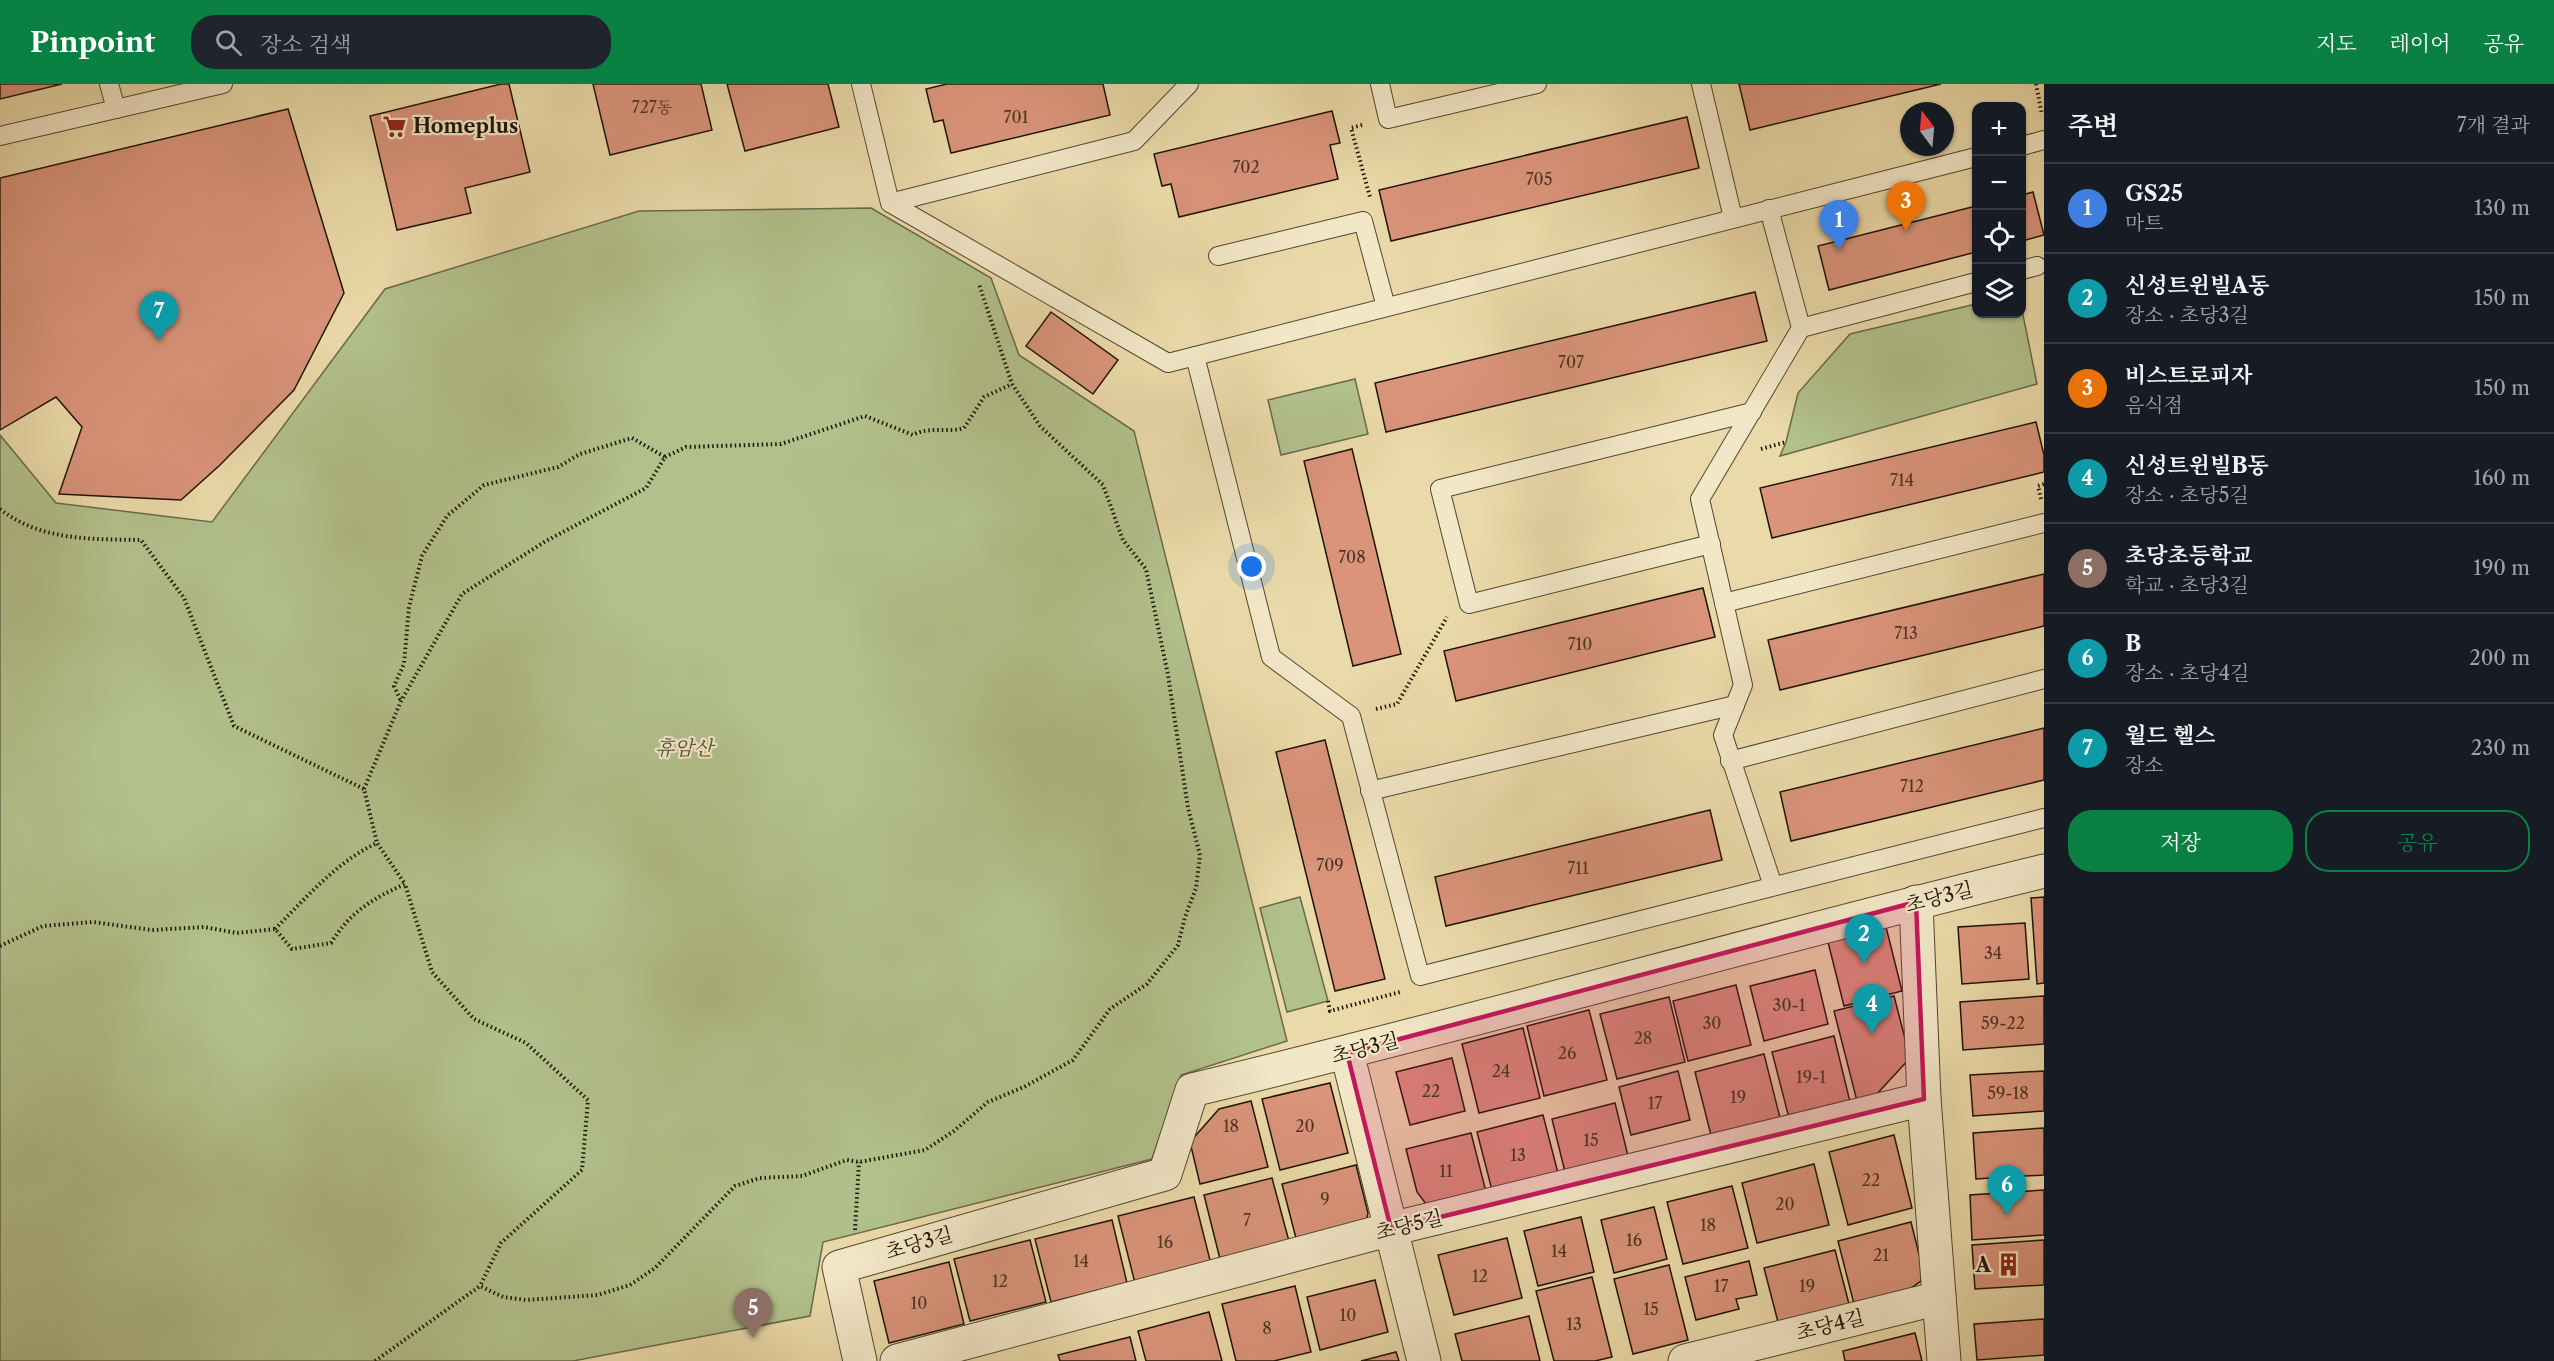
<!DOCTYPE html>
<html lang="ko">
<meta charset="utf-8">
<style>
body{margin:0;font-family:"Libre Caslon Text","Noto Serif KR",serif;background:#20242c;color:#f1f3f6}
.controls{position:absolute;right:18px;top:18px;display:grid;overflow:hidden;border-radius:12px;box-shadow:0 2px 4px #0004}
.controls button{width:54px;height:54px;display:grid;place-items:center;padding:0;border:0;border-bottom:2px solid #363941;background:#171b24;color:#f1f3f6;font:30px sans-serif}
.compass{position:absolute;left:1900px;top:18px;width:54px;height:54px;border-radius:50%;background:#171b24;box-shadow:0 2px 4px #0004;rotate:344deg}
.you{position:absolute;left:1252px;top:483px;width:21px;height:21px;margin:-15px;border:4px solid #fff;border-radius:50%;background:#1a73e8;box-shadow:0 0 0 9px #1a73e833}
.badge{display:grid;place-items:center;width:39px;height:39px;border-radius:50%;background:#0b8043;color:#fff;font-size:20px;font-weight:700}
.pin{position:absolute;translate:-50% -50px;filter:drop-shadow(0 2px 3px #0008)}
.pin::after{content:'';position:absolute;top:32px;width:21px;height:18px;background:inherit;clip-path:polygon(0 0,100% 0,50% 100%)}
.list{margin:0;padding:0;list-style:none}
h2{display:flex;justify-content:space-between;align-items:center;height:78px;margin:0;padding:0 24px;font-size:26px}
h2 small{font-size:20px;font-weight:400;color:#9ea1a6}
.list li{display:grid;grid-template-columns:39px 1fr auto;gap:18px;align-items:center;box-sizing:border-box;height:90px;padding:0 24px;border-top:2px solid #363941}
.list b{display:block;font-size:22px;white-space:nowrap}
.list p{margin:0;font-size:20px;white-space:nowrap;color:#9ea1a6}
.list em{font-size:20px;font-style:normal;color:#9ea1a6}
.actions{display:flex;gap:12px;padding:18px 24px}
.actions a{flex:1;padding:14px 0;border:2px solid #0b8043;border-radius:24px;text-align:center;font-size:21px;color:#0b8043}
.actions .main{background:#0b8043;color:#fff}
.icon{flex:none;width:33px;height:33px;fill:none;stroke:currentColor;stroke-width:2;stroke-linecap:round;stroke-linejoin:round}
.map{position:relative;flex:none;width:2044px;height:1277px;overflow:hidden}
header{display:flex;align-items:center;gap:36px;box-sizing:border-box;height:84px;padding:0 30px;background:#0b8043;color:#fff}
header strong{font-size:28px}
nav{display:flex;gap:33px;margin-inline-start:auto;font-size:21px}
.search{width:420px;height:54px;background:#20242c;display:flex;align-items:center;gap:15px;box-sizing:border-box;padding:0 21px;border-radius:24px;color:#9ea1a6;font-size:22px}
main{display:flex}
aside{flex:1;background:#171b24}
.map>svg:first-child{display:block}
.green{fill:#b2c18c;stroke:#686a4a;stroke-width:1.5}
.building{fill:#da947b;stroke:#1e1408;stroke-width:1.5}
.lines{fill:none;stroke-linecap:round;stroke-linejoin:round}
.lane-casing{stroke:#514630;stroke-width:20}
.street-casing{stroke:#514630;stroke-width:35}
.path{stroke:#1e1408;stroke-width:4;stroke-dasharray:1.5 3;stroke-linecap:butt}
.lane{stroke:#f2e7c7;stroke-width:18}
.street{stroke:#f2e7c7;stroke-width:33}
.marked{fill:#c2185b;fill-opacity:0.2;stroke:#c2185b;stroke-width:4.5;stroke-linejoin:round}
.labels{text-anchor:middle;stroke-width:4.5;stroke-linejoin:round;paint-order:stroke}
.number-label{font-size:16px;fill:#4d3425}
.poi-label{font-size:20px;font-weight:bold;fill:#1e1408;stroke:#f2e7c7;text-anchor:start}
.park-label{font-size:20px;font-style:italic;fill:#525136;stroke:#f2e7c7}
.street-label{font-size:20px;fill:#1e1408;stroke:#f2e7c7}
</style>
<header>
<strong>Pinpoint</strong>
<div class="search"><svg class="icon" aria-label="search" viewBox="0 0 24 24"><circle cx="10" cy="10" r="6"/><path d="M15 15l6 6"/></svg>장소 검색</div>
<nav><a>지도</a><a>레이어</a><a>공유</a></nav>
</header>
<main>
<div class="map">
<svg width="2044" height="1277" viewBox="0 0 2044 1277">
<rect width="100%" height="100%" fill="#ebdaa9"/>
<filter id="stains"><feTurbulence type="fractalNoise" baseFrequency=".00333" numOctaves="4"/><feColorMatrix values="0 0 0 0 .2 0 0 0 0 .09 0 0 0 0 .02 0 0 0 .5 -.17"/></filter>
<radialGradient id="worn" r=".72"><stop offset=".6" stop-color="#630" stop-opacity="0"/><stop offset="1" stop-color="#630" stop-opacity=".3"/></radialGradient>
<g class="green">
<polygon points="871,124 991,194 1019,271 1134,347 1287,957 1181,991 1152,1075 823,1158 810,1232 573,1277 0,1277 0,351 56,419 212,438 385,205 639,127"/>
<polygon points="1976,220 1976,230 2022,230 2022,226 2037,300 1780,372 1786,358 1798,309 1850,250"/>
<polygon points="1355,295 1368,350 1281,371 1268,316"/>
<polygon points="1300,813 1328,917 1287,928 1260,824"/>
</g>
<g class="building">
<polygon points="0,0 62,0 0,15"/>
<polygon points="501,0 509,0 530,88 465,104 471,129 397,146 370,32"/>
<polygon points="593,0 701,0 712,46 610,71"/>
<polygon points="727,0 828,0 839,43 745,67"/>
<polygon points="947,0 1103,0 1110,31 951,69 943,36 934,38 926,5"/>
<polygon points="1739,0 1941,0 1750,46"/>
<polygon points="288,25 344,209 294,306 220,381 181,416 59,410 82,343 56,313 0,346 0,94"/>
<polygon points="1332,27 1340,59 1330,61 1338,95 1179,133 1171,100 1162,102 1154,70"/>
<polygon points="1687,33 1699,84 1391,157 1379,106"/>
<polygon points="2033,108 2044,151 2022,157 2022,111"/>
<polygon points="1976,122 1976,168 1829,206 1818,162"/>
<polygon points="1755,208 1767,257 1386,348 1375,299"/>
<polygon points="1051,228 1118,276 1093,310 1026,262"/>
<polygon points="2036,338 2044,371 2044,388 1772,454 1760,404"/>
<polygon points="1352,365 1401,570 1353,582 1304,377"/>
<polygon points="2044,490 2044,542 1780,606 1768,556"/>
<polygon points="1703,504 1715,553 1456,617 1444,567"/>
<polygon points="2044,644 2044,696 1791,757 1780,708"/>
<polygon points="1325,656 1385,895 1335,907 1276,668"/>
<polygon points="1710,726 1722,776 1446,842 1435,793"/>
<polygon points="2044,813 2044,899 2037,900 2031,814"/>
<polygon points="1885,839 1902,907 1844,922 1827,854"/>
<polygon points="2025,839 2029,895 1962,900 1958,843"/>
<polygon points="1815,886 1828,940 1764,957 1750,902"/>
<polygon points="1736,901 1751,961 1688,977 1673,917"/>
<polygon points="1894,912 1910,974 1875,1012 1857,1017 1834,927"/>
<polygon points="2044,912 2044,960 1963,966 1960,918"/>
<polygon points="1669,913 1685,978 1617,995 1600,930"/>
<polygon points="1589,926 1607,996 1544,1012 1527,942"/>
<polygon points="1523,944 1540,1014 1479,1029 1462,960"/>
<polygon points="1834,952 1850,1018 1789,1034 1772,968"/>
<polygon points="1764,970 1781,1038 1712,1055 1695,988"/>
<polygon points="1452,974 1465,1027 1410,1041 1396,988"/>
<polygon points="1678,987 1690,1036 1631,1051 1619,1003"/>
<polygon points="2044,987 2044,1027 1973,1032 1970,991"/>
<polygon points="1330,999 1348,1069 1280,1086 1262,1015"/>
<polygon points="1251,1017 1268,1083 1200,1100 1190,1058 1219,1025"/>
<polygon points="1615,1019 1629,1076 1566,1092 1552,1035"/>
<polygon points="1543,1031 1559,1093 1493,1110 1477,1048"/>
<polygon points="2044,1044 2044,1091 1976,1095 1973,1049"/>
<polygon points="1471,1049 1487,1112 1429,1124 1417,1108 1406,1065"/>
<polygon points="1894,1051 1912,1124 1848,1141 1829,1068"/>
<polygon points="1814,1080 1829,1141 1757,1159 1742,1099"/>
<polygon points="1356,1081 1368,1129 1366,1139 1298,1162 1282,1100"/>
<polygon points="1272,1094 1290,1161 1221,1179 1204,1111"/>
<polygon points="1732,1102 1748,1164 1683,1180 1667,1118"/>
<polygon points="2044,1106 2044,1151 1972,1156 1970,1111"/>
<polygon points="1194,1113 1212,1184 1136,1203 1118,1132"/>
<polygon points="1654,1123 1667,1175 1614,1189 1601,1136"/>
<polygon points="1581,1133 1594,1188 1538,1202 1524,1147"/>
<polygon points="1112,1136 1127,1199 1051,1218 1035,1155"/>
<polygon points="1911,1138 1923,1186 1921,1197 1908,1206 1854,1220 1838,1157"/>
<polygon points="1507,1154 1522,1214 1454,1231 1438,1171"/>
<polygon points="1030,1156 1046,1218 970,1237 954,1175"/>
<polygon points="2044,1156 2044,1201 1975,1205 1972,1161"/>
<polygon points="1835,1166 1849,1220 1778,1238 1764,1184"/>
<polygon points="1749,1177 1757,1211 1736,1215 1739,1225 1696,1236 1685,1193"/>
<polygon points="949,1178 964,1240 889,1259 874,1197"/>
<polygon points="1669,1181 1688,1256 1633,1270 1614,1195"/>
<polygon points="1592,1193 1612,1273 1595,1277 1554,1277 1536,1207"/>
<polygon points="1375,1196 1388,1248 1320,1266 1307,1213"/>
<polygon points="1295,1202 1311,1268 1274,1277 1236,1277 1222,1220"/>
<polygon points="1209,1228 1222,1277 1146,1277 1138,1247"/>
<polygon points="1529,1232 1540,1277 1462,1277 1455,1250"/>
<polygon points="2044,1235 2044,1271 1977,1276 1974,1240"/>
<polygon points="1915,1249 1922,1277 1845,1277 1843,1267"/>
<polygon points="1130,1253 1136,1277 1060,1277 1058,1271"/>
<polygon points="1396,1268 1399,1277 1361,1277"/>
</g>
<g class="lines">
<defs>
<g id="lane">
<polyline points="109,0 116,25"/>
<polyline points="861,0 890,119 1168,279 1976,73"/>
<polyline points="1380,0 1388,35 1537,0"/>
<polyline points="1701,0 1733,134"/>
<polyline points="0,52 223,0"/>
<polyline points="2022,62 2044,56"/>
<polyline points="890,119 1134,57 1189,0"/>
<polyline points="1769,125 1801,244 1700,415 1743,601 1723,651 1773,802"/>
<polyline points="1218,172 1363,137 1386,223"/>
<polyline points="2022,186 2037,182"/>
<polyline points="1801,244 1976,198"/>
<polyline points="1195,272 1271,573 1351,632 1420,892 2044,734"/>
<polyline points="1711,460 1469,520 1440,405 1752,328"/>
<polyline points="1724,519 2044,439"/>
<polyline points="1730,677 2044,595"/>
<polyline points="1370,707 1735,621"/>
</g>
<g id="street">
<polyline points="1916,818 1924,1015 1944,1277"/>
<polyline points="1347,969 1424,1277"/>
<path d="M860 1277 839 1183 1165 1090 1192 1006C1478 938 1759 856 2044 787"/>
<polyline points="897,1277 1391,1145 1924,1015"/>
<polyline points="1685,1277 1939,1214"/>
</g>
</defs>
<use href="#lane" class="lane-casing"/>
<use href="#street" class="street-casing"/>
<g class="path">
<polyline points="2036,0 2042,31"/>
<polyline points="1362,41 1351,44 1370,113"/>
<polyline points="1761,365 1786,358"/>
<path d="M665 373 686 363 781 360 865 332 913 351C929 342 947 349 964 344L984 313 1012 300"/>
<polyline points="2041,415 2038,402 2044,400"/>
<path d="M0 425C40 457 92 455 141 456L184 514 234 642 364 705 377 759"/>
<polyline points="1376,625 1397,620 1447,533"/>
<polyline points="364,705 401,617 462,510 546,457 646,404 665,373 632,354 580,370 558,383 484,401 447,432 422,472 409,523 404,580 394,602 401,617"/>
<path d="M275 845C306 814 336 778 377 759L405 800"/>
<path d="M0 862 43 842 93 838 152 846 204 843 237 849 275 845 292 865 331 859C350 828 372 815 405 800L432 888 474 935 526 959 588 1016 582 1086 501 1159 480 1202"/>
<polyline points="1328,917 1330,927 1400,908"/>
<polyline points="855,1146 859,1078"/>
<polyline points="375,1277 480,1202 503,1213 526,1216 598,1211 630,1201 655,1184 735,1102 760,1094 802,1092 847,1076 859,1078 925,1066 954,1047 988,1018 1024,1003 1073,976 1110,925 1147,900 1178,861 1185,833 1196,804 1200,771 1188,724 1168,591 1146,485 1123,456 1103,401 1040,342 1012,300 979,200"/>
</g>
<use href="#lane" class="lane"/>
<use href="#street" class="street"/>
</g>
<path class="marked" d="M1916 818 1924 1015 1391 1145 1347 969Z"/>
<defs>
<symbol id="supermarket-bare" viewBox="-9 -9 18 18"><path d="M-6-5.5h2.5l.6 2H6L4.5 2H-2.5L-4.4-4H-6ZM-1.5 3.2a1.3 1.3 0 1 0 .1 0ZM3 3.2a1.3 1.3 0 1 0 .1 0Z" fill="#8f2418" stroke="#f2e7c7" stroke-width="2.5" paint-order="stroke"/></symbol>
<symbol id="building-bare" viewBox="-9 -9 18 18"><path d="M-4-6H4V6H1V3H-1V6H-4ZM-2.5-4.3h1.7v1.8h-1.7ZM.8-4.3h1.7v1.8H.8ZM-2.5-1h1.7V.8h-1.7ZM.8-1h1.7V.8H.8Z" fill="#8f2418" stroke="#f2e7c7" stroke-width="2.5" paint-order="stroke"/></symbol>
</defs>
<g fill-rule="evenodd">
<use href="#supermarket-bare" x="378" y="26" width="33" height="33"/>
<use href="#building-bare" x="1992" y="1164" width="33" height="33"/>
</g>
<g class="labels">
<g class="number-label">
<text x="652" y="29">727동</text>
<text x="1016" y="39">701</text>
<text x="1246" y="89">702</text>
<text x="1539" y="101">705</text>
<text x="1571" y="284">707</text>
<text x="1902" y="402">714</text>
<text x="1352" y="479">708</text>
<text x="1906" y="555">713</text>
<text x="1580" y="566">710</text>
<text x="1912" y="708">712</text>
<text x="1330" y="787">709</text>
<text x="1578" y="790">711</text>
<text x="1993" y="875">34</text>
<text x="1789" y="927">30-1</text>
<text x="1712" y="945">30</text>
<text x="2003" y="945">59-22</text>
<text x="1643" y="960">28</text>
<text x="1567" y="975">26</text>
<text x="1501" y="993">24</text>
<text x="1811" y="999">19-1</text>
<text x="1431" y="1013">22</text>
<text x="2008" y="1015">59-18</text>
<text x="1738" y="1019">19</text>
<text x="1655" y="1025">17</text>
<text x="1231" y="1048">18</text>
<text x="1305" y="1048">20</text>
<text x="1591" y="1062">15</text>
<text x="1518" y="1077">13</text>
<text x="1446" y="1093">11</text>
<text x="1871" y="1102">22</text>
<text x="1325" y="1121">9</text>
<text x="1785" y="1126">20</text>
<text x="1247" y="1142">7</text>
<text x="1708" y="1147">18</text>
<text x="1634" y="1162">16</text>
<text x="1165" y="1164">16</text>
<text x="1559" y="1173">14</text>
<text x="1881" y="1177">21</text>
<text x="1081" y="1183">14</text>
<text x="1480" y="1198">12</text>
<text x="1000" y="1203">12</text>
<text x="1721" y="1208">17</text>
<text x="1807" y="1208">19</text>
<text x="919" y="1225">10</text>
<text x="1651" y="1231">15</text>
<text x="1348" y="1237">10</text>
<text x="1574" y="1246">13</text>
<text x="1267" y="1250">8</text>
</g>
<g class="poi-label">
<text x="413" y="49">Homeplus</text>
<text x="1991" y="1188" text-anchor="end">A</text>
</g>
<g class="park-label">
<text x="684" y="671">휴암산</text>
</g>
<g class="street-label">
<text transform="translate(1939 813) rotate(-14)" y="7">초당3길</text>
<text transform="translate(1365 964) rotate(-14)" y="7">초당3길</text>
<text transform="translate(1409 1141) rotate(-14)" y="7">초당5길</text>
<text transform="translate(919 1159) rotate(-16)" y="7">초당3길</text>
<text transform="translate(1830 1241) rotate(-14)" y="7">초당4길</text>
</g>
</g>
<rect width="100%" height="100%" filter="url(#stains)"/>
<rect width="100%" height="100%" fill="url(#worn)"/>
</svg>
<div class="controls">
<button>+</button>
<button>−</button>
<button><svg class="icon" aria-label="locate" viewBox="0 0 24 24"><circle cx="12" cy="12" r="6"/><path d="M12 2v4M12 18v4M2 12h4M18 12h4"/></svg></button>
<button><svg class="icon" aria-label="layers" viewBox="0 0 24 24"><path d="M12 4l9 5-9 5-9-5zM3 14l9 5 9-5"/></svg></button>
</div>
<svg class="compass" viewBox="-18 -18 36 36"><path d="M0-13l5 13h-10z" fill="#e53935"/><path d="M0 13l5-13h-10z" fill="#9ea1a6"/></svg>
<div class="you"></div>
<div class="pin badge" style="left:1839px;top:166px;background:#3f7fe0">1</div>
<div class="pin badge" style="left:1864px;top:880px;background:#0f9aa8">2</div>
<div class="pin badge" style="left:1906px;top:147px;background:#e8710a">3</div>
<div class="pin badge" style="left:1872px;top:950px;background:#0f9aa8">4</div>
<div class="pin badge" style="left:753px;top:1254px;background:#8d6e63">5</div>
<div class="pin badge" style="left:2007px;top:1131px;background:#0f9aa8">6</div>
<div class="pin badge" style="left:159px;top:257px;background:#0f9aa8">7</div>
</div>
<aside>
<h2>주변<small>7개 결과</small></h2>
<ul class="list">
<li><span class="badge" style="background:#3f7fe0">1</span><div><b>GS25</b><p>마트</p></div><em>130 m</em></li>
<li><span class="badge" style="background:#0f9aa8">2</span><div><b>신성트윈빌A동</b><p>장소 · 초당3길</p></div><em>150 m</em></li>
<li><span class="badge" style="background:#e8710a">3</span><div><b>비스트로피자</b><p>음식점</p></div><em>150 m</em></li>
<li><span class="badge" style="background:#0f9aa8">4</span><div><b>신성트윈빌B동</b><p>장소 · 초당5길</p></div><em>160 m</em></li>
<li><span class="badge" style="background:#8d6e63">5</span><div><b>초당초등학교</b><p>학교 · 초당3길</p></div><em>190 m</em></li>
<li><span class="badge" style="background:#0f9aa8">6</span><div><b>B</b><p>장소 · 초당4길</p></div><em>200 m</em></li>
<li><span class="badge" style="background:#0f9aa8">7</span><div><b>월드 헬스</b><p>장소</p></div><em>230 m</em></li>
</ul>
<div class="actions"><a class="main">저장</a><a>공유</a></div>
</aside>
</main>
